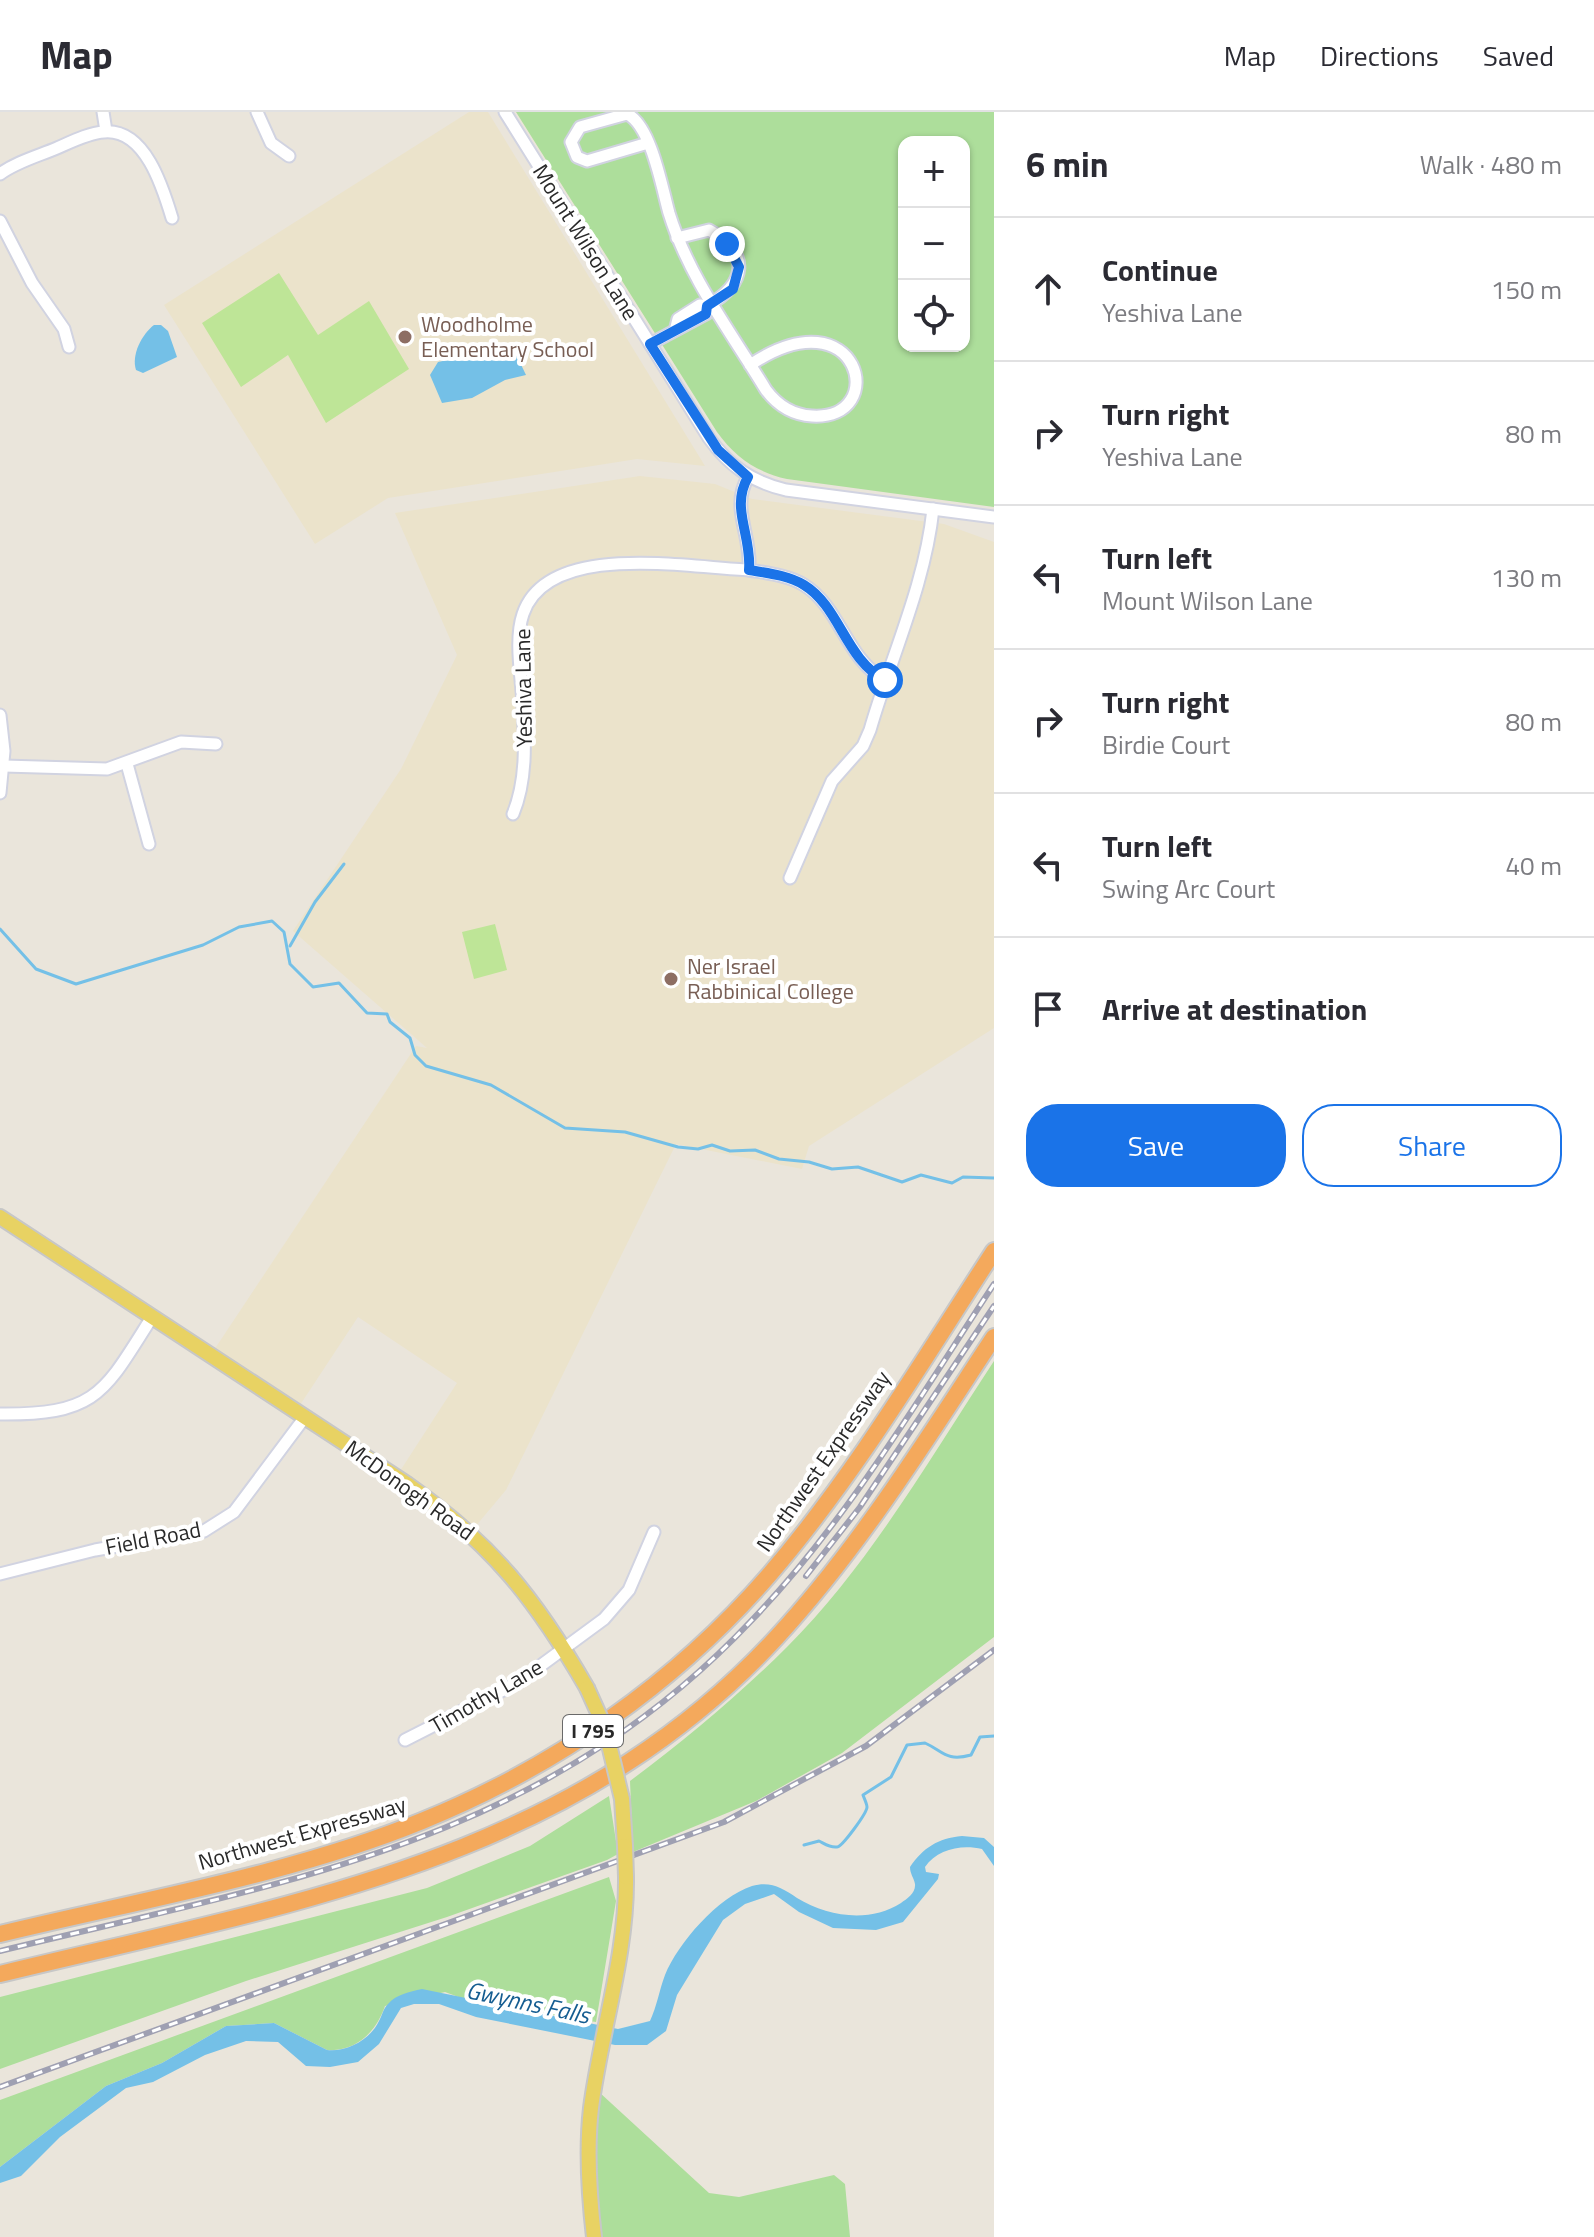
<!DOCTYPE html>
<meta charset="utf-8">
<style>
body{margin:0;font-family:"Titillium Web",sans-serif;background:#f7f7f7;color:#2b2b33}
.controls{position:absolute;right:24px;top:24px;display:grid;overflow:hidden;border-radius:16px;box-shadow:0 2px 6px #0004}
.controls button{width:72px;height:72px;display:grid;place-items:center;padding:0;border:0;border-bottom:2px solid #e1e1e2;background:#fff;color:#2b2b33;font:40px sans-serif}
.stop{position:absolute;width:24px;height:24px;margin:-18px;border:6px solid #1a73e8;border-radius:50%;background:#fff}
.stop.end{background:#1a73e8;border-color:#fff;box-shadow:0 2px 8px #0008}
.list{margin:0;padding:0;list-style:none}
h2{display:flex;justify-content:space-between;align-items:center;height:104px;margin:0;padding:0 32px;font-size:34px}
h2 small{font-size:26px;font-weight:400;color:#7c7c81}
.list li{display:grid;grid-template-columns:52px 1fr auto;gap:24px;align-items:center;box-sizing:border-box;height:144px;padding:0 32px;border-top:2px solid #e1e1e2}
.list b{display:block;font-size:30px;white-space:nowrap}
.list p{margin:0;font-size:26px;white-space:nowrap;color:#7c7c81}
.list em{font-size:26px;font-style:normal;color:#7c7c81}
.actions{display:flex;gap:16px;padding:24px 32px}
.actions a{flex:1;padding:18px 0;border:2px solid #1a73e8;border-radius:32px;text-align:center;font-size:28px;color:#1a73e8}
.actions .main{background:#1a73e8;color:#fff}
.icon{flex:none;width:44px;height:44px;fill:none;stroke:currentColor;stroke-width:2;stroke-linecap:round;stroke-linejoin:round}
.map{position:relative;flex:none;width:994px;height:2125px;overflow:hidden}
header{display:flex;align-items:center;gap:48px;box-sizing:border-box;height:112px;padding:0 40px;background:#fff;border-bottom:2px solid #e1e1e2}
header strong{font-size:38px}
nav{display:flex;gap:44px;margin-inline-start:auto;font-size:28px}
main{display:flex}
aside{flex:1;background:#fff}
.map>svg:first-child{display:block}
.education{fill:#ebe3cb}
.green{fill:#adde9b;fill-rule:evenodd}
.pitch{fill:#bee597}
.water{fill:#74c0e7}
.lines{fill:none;stroke-linecap:round;stroke-linejoin:round}
.stream{stroke:#74c0e7;stroke-width:3}
.minor-casing{stroke:#d1d3e1;stroke-width:15}
.major-casing{stroke:#c7c7c7;stroke-width:18}
.highway-casing{stroke:#c7c7c7;stroke-width:20}
.minor{stroke:#fff;stroke-width:11}
.major{stroke:#e8d263;stroke-width:14}
.highway{stroke:#f4a95c;stroke-width:16}
.rail-casing{stroke:#9fa0b2;stroke-width:6}
.rail{stroke:#fff;stroke-width:3;stroke-dasharray:9;stroke-linecap:butt}
.major-bridge-casing{stroke:#c7c7c7;stroke-width:18;stroke-linecap:butt}
.major-bridge{stroke:#e8d263;stroke-width:14}
.route{stroke:#1a73e8;stroke-width:10}
.education-dot{fill:#8d6e63;stroke:#fff;stroke-width:3}
.labels{text-anchor:middle;stroke-width:8;stroke-linejoin:round;paint-order:stroke}
.shield{fill:#fff;stroke:#696969;stroke-width:2}
.shield-label{font-size:20px;font-weight:bold;fill:#292929}
.street-label{font-size:22px;fill:#292929;stroke:#fff}
.education-label{font-size:22px;fill:#785e54;stroke:#fff;text-anchor:start}
.water-label{font-size:24px;font-style:italic;fill:#155d91;stroke:#fff}
</style>
<header>
<strong>Map</strong>
<nav><a>Map</a><a>Directions</a><a>Saved</a></nav>
</header>
<main>
<div class="map">
<svg width="994" height="2125" viewBox="0 0 994 2125">
<rect width="100%" height="100%" fill="#eae5db"/>
<g class="education">
<polygon points="469,0 488,0 705,354 637,347 388,386 315,432 164,193"/>
<polygon points="640,364 715,372 752,387 944,412 994,430 994,916 809,1034 802,1057 676,1032 506,1378 475,1415 400,1359 457,1271 358,1205 300,1293 214,1238 416,934 427,936 293,819 401,657 457,543 395,401"/>
</g>
<g class="green">
<path d="M516 0H994V395L787 367C756 360 735 345 717 320ZM904 30H964V234H904Z"/>
<path d="M994 1249V1525L842 1641 756 1689 633 1740 630 1669C685 1628 739 1583 787 1535 870 1452 930 1346 994 1249Z"/>
<polygon points="609,1684 618,1742 607,1748 447,1805 246,1869 0,1957 0,1885 427,1776 530,1734"/>
<path d="M609 1765 616 1789 596 1910 472 1890 445 1880 385 1894C376 1920 356 1940 327 1938L274 1911 226 1914 162 1951 106 1974 0 2055V1988Z"/>
<polygon points="599,1980 709,2081 739,2085 834,2063 845,2072 850,2125 598,2125 594,2041"/>
</g>
<g class="pitch">
<polygon points="279,161 318,223 369,189 409,257 326,311 288,243 241,275 202,211"/>
<polygon points="495,812 507,858 474,867 462,820"/>
</g>
<g class="water">
<path d="M154 213H161L168 219 177 245 143 261 136 258C131 243 142 222 154 213Z"/>
<polygon points="506,231 514,238 526,263 505,268 472,286 442,291 430,263 438,250 485,240"/>
<path d="M962 1724 984 1726 994 1735V1754L982 1737C962 1732 937 1737 925 1755L926 1760 939 1762 938 1767 903 1810 876 1818 833 1816 799 1800 774 1782 745 1792 723 1808 677 1883 666 1919 647 1933H615L476 1905 439 1892H414L401 1896 379 1932 358 1950 330 1955 306 1954 278 1930 246 1929 205 1943 153 1970 126 1976 60 2025 21 2064 0 2071V2055L106 1974 162 1951 226 1914 274 1911 327 1938C347 1940 370 1928 379 1909 382 1904 383 1897 388 1892 397 1882 409 1880 422 1877L618 1917 650 1909C657 1894 659 1879 665 1863 678 1831 718 1785 752 1774 771 1769 782 1776 797 1786 828 1805 870 1811 901 1791 907 1787 916 1781 915 1772 914 1766 910 1762 910 1755 923 1736 938 1726 962 1724Z"/>
</g>
<g class="lines">
<g class="stream">
<polyline points="0,817 36,857 76,872 203,833 239,815 272,809 284,820 290,852 313,875 339,871 367,901 387,902 390,910 410,926 415,943 426,954 491,973 565,1016 625,1020 678,1035 698,1037 712,1033 730,1039 755,1038 779,1047 809,1050 832,1057 858,1055 902,1070 921,1063 952,1071 963,1065 994,1066"/>
<polyline points="290,834 315,790 344,752"/>
<path d="M804 1733 819 1729C825 1732 830 1736 837 1735 842 1735 867 1701 867 1695 867 1692 864 1686 863 1683L891 1665 907 1633 925 1631C943 1639 946 1650 971 1643L980 1625 994 1624"/>
</g>
<defs>
<g id="minor">
<polyline points="103,0 106,19"/>
<polyline points="257,0 271,31 289,44"/>
<path d="M505 0 709 326C729 354 752 370 786 378L994 405"/>
<path d="M648 31 587 49 577 45 571 30 580 15 627 2C651 13 662 76 669 101 689 166 731 220 766 278 778 294 792 303 812 304 891 309 860 179 750 253"/>
<path d="M0 62C16 50 38 44 57 36 71 30 88 21 104 20 145 16 163 76 172 106"/>
<polyline points="0,109 32,171 64,217 69,235"/>
<path d="M676 215 678 207 700 193 707 194C746 172 752 142 709 118L677 126"/>
<polyline points="650,232 706,202 707,194"/>
<path d="M748 365C730 396 752 423 749 458 766 461 788 463 804 473 840 495 846 547 885 568"/>
<polyline points="0,603 4,639 0,681"/>
<polyline points="127,652 149,732"/>
<polyline points="4,654 107,657 181,630 216,632"/>
<path d="M513 702C527 668 525 630 523 594 522 566 514 528 523 502 548 428 690 456 749 458"/>
<path d="M790 766 832 669 863 634 870 618C891 545 925 473 933 397"/>
<path d="M0 1302C97 1303 104 1281 152 1205"/>
<polyline points="0,1462 95,1438 204,1419 234,1400 305,1305"/>
<polyline points="405,1628 517,1571 604,1507 629,1478 654,1420"/>
</g>
<g id="major">
<path d="M0 1105 407 1372C492 1432 535 1486 587 1576"/>
<polyline points="622,1687 625,1734"/>
<path d="M594 2125C589 2082 586 2039 591 1996 601 1918 627 1844 626 1765"/>
</g>
<g id="highway">
<path d="M0 1822C136 1789 293 1762 422 1709 555 1655 676 1571 770 1462 855 1363 923 1248 994 1139"/>
<path d="M0 1862C283 1793 568 1751 776 1526 860 1435 926 1328 994 1225"/>
</g>
</defs>
<use href="#minor" class="minor-casing"/>
<use href="#major" class="major-casing"/>
<use href="#highway" class="highway-casing"/>
<use href="#minor" class="minor"/>
<use href="#major" class="major"/>
<use href="#highway" class="highway"/>
<defs>
<g id="rail">
<polyline points="806,1464 860,1395 994,1194"/>
<path d="M0 1839C284 1770 541 1732 752 1508 847 1409 919 1286 994 1172"/>
<polyline points="0,1975 724,1710 866,1634 994,1538"/>
</g>
</defs>
<use href="#rail" class="rail-casing"/>
<use href="#rail" class="rail"/>
<defs>
<g id="major-bridge">
<polyline points="587,1576 605,1616 622,1687"/>
<polyline points="625,1734 626,1765"/>
</g>
</defs>
<use href="#major-bridge" class="major-bridge-casing"/>
<use href="#major-bridge" class="major-bridge"/>
</g>
<g class="lines">
<path class="route" d="M727 132 739 155 733 177 707 194 706 202 650 232 718 338 748 365C730 396 752 423 749 458 766 461 788 463 804 473 840 495 845 547 885 568"/>
</g>
<g class="education-dot">
<circle cx="405" cy="225" r="8"/>
<circle cx="671" cy="867" r="8"/>
</g>
<g class="labels">
<rect class="shield" x="563" y="1603" width="60" height="32" rx="6"/>
<g class="shield-label">
<text x="593" y="1626">I 795</text>
</g>
<g class="street-label">
<text transform="translate(586 130) rotate(58)" y="8">Mount Wilson Lane</text>
<text transform="translate(523 576) rotate(-91)" y="8">Yeshiva Lane</text>
<text transform="translate(823 1349) rotate(-55)" y="8">Northwest Expressway</text>
<text transform="translate(410 1378) rotate(36)" y="8">McDonogh Road</text>
<text transform="translate(153 1426) rotate(-11)" y="8">Field Road</text>
<text transform="translate(486 1584) rotate(-30)" y="8">Timothy Lane</text>
<text transform="translate(302 1721) rotate(-16)" y="8">Northwest Expressway</text>
</g>
<g class="education-label">
<text x="421" y="220">Woodholme<tspan x="421" dy="25">Elementary School</tspan></text>
<text x="687" y="862">Ner Israel<tspan x="687" dy="25">Rabbinical College</tspan></text>
</g>
<g class="water-label">
<text transform="translate(528 1891) rotate(12)" y="8">Gwynns Falls</text>
</g>
</g>
</svg>
<div class="controls">
<button>+</button>
<button>−</button>
<button><svg class="icon" aria-label="locate" viewBox="0 0 24 24"><circle cx="12" cy="12" r="6"/><path d="M12 2v4M12 18v4M2 12h4M18 12h4"/></svg></button>
</div>
<div class="stop" style="left:885px;top:568px"></div>
<div class="stop end" style="left:727px;top:132px"></div>
</div>
<aside>
<h2>6 min<small>Walk · 480 m</small></h2>
<ul class="list">
<li><svg class="icon" aria-label="ahead" viewBox="0 0 24 24"><path d="M12 20V5M6 11l6-6 6 6"/></svg><div><b>Continue</b><p>Yeshiva Lane</p></div><em>150 m</em></li>
<li><svg class="icon" aria-label="right" viewBox="0 0 24 24"><path d="M7 20v-9h11M14 6l5 5-5 5"/></svg><div><b>Turn right</b><p>Yeshiva Lane</p></div><em>80 m</em></li>
<li><svg class="icon" aria-label="left" viewBox="0 0 24 24"><path d="M17 20v-9H6M10 6l-5 5 5 5"/></svg><div><b>Turn left</b><p>Mount Wilson Lane</p></div><em>130 m</em></li>
<li><svg class="icon" aria-label="right" viewBox="0 0 24 24"><path d="M7 20v-9h11M14 6l5 5-5 5"/></svg><div><b>Turn right</b><p>Birdie Court</p></div><em>80 m</em></li>
<li><svg class="icon" aria-label="left" viewBox="0 0 24 24"><path d="M17 20v-9H6M10 6l-5 5 5 5"/></svg><div><b>Turn left</b><p>Swing Arc Court</p></div><em>40 m</em></li>
<li><svg class="icon" aria-label="arrive" viewBox="0 0 24 24"><path d="M6 21V4h12l-3 4 3 4H6"/></svg><div><b>Arrive at destination</b></div></li>
</ul>
<div class="actions"><a class="main">Save</a><a>Share</a></div>
</aside>
</main>
